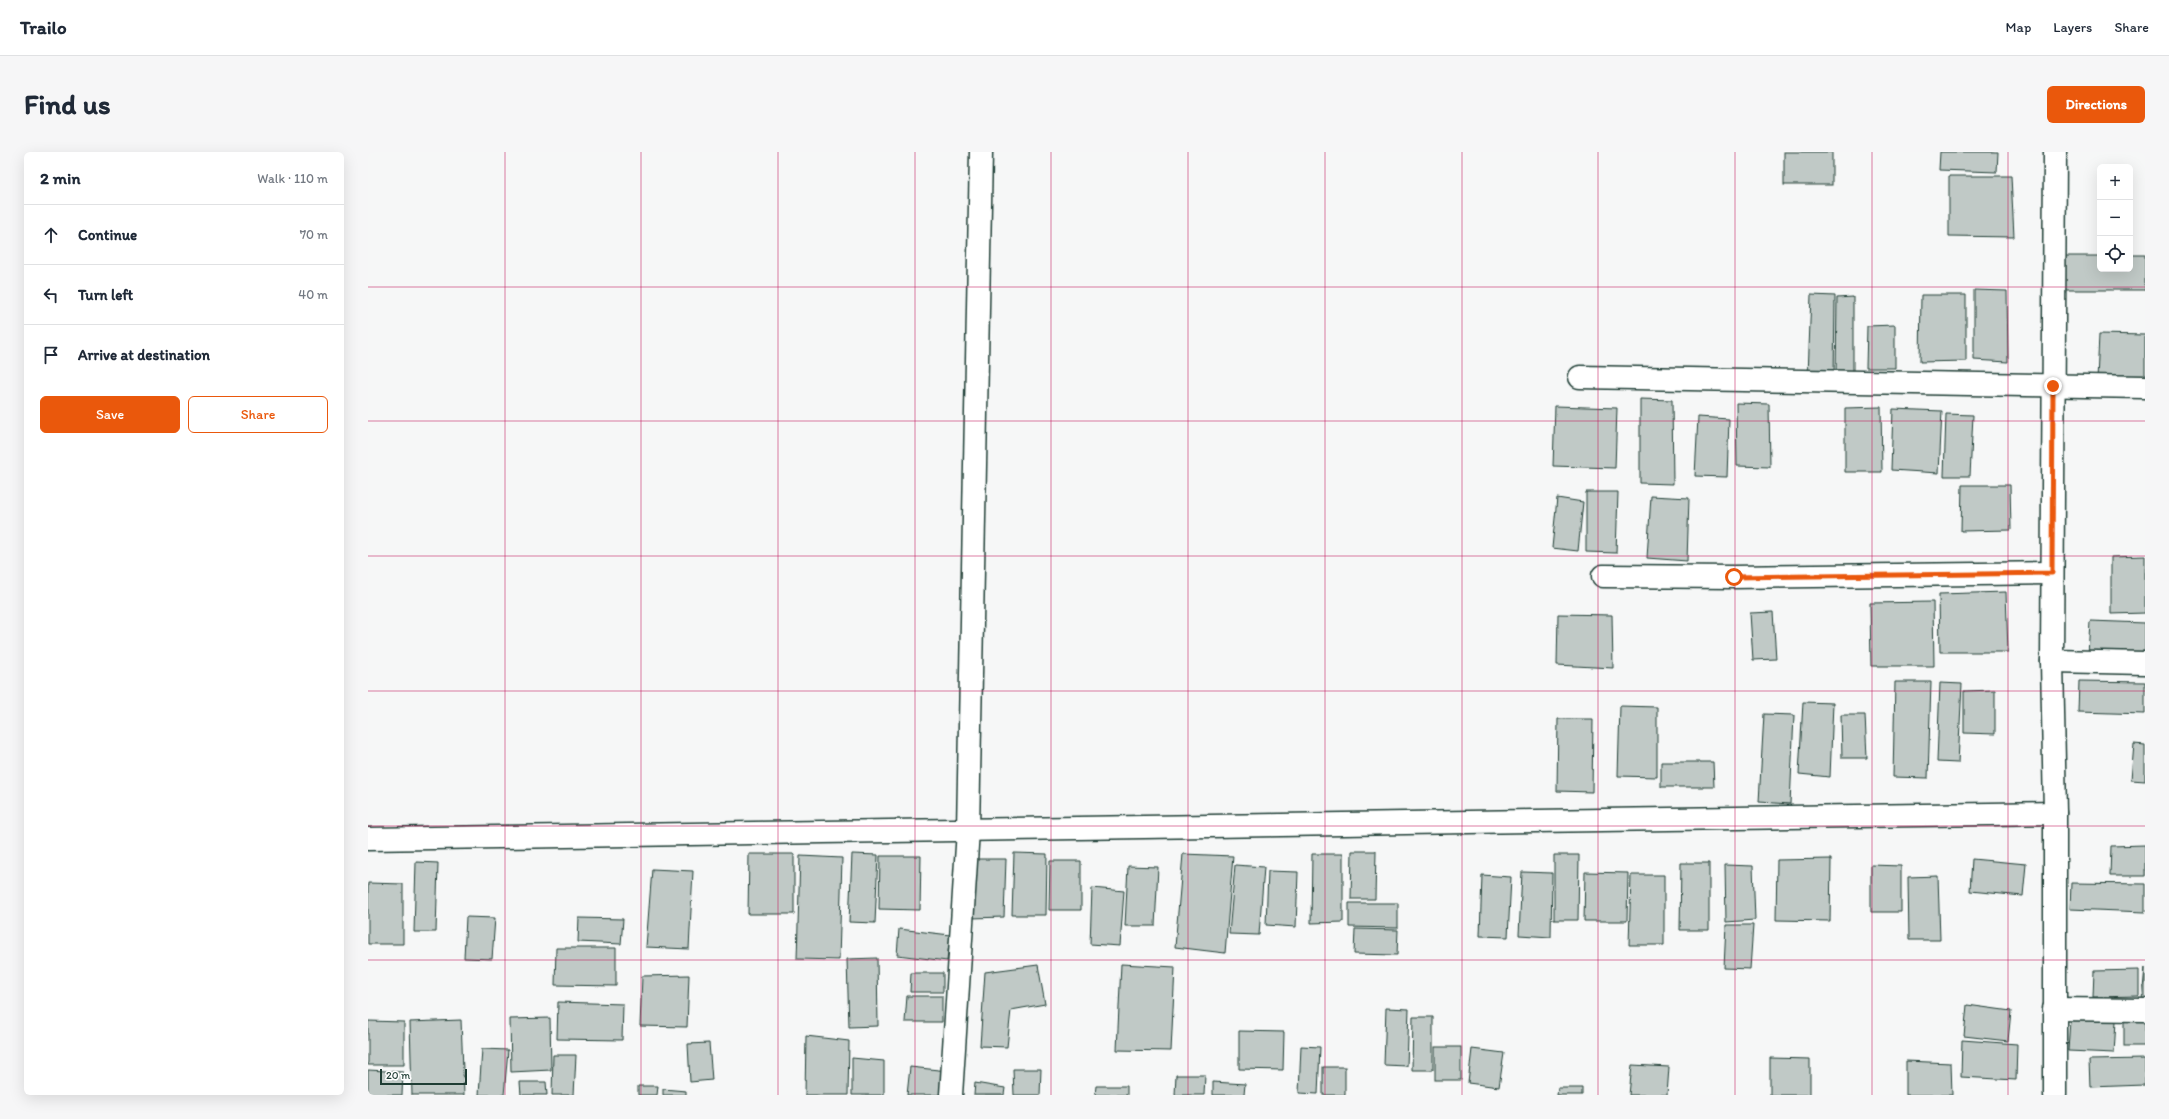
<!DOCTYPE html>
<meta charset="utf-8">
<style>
body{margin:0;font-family:Itim,sans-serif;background:#f6f6f7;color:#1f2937}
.controls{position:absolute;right:12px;top:12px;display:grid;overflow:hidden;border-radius:6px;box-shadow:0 4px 16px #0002}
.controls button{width:36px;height:36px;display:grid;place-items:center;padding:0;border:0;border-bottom:1px solid #e0e1e3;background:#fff;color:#1f2937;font:20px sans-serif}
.scale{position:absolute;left:12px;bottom:10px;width:87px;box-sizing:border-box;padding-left:4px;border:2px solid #1f3d34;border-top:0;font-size:11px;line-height:14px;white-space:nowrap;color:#1f3d34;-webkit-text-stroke:3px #fff;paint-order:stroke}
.stop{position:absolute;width:12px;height:12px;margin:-9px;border:3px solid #ea580c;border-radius:50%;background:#fff}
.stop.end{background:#ea580c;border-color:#fff;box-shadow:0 1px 4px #0008}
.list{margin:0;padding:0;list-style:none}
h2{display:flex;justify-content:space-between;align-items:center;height:52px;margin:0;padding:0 16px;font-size:17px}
h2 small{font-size:13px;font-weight:400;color:#747a83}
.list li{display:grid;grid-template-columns:26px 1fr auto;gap:12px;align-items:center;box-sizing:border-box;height:60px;padding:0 16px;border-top:1px solid #e0e1e3}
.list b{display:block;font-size:15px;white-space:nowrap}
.list em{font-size:13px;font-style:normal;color:#747a83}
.actions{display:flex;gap:8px;padding:12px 16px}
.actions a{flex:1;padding:9px 0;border:1px solid #ea580c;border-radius:6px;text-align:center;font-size:14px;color:#ea580c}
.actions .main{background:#ea580c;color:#fff}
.icon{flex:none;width:22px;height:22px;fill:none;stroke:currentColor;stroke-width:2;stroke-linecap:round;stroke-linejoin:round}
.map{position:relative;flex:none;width:1777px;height:943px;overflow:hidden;border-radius:6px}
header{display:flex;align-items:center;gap:24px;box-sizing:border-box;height:56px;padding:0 20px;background:#fff;border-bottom:1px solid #e0e1e3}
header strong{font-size:19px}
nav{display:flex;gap:22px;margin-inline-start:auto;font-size:14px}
.intro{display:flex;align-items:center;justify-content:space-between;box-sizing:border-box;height:96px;padding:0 24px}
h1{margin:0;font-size:28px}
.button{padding:10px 18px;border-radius:6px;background:#ea580c;color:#fff;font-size:14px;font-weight:700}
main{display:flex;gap:24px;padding:0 24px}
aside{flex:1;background:#fff;border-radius:6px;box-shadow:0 4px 16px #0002}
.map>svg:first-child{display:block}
.building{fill:#c0c9c6;stroke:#1f3d34}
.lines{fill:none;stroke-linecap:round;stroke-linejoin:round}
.minor-casing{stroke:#1f3d34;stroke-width:25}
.minor{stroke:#fff;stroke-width:22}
.route{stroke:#ea580c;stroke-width:5}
.grid{fill:none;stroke:#c2185b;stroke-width:1;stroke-opacity:0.55}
</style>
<header>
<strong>Trailo</strong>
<nav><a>Map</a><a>Layers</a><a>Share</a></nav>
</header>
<div class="intro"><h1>Find us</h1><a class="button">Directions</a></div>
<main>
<aside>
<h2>2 min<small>Walk · 110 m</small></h2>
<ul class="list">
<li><svg class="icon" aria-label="ahead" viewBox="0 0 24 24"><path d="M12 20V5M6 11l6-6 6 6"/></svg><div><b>Continue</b></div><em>70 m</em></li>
<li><svg class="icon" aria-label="left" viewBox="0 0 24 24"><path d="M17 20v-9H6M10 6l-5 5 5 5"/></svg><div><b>Turn left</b></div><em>40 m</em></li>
<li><svg class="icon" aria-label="arrive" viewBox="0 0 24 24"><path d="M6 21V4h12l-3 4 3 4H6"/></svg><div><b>Arrive at destination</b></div></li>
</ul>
<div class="actions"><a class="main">Save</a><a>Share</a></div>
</aside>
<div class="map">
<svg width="1777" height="943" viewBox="0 0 1777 943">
<rect width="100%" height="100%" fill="#f6f7f7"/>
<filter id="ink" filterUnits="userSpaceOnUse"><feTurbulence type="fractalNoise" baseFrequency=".025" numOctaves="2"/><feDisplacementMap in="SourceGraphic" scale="8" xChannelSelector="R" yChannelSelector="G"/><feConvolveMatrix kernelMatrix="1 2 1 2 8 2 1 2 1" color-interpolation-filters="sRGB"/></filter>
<g filter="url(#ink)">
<g class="building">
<rect x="1416" y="0" width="48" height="33"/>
<polygon points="1572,0 1630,0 1629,20 1571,18"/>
<polygon points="1581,24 1643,24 1646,85 1581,84"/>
<polygon points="1762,103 1777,103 1777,138 1694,138 1694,104 1732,104 1732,117 1762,117"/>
<polygon points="1606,138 1639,139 1640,210 1606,208"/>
<polygon points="1443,143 1467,144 1466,225 1440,224"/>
<polygon points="1553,143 1598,143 1598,209 1552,210"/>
<polygon points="1485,145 1485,223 1468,222 1469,146"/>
<polygon points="1527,173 1527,216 1498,216 1499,174"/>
<polygon points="1731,182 1777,183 1777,229 1729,228"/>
<polygon points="1272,247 1304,248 1305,332 1272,331"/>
<polygon points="1368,251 1401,252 1402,315 1369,314"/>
<polygon points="1187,254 1249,256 1247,316 1185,314"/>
<polygon points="1513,255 1514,320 1477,320 1477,256"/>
<polygon points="1525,257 1574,259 1571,321 1523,318"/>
<polygon points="1578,262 1605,263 1602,324 1576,324"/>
<polygon points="1330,265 1361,267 1359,325 1327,324"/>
<polygon points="1594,333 1642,333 1643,378 1593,379"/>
<polygon points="1218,340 1250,340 1248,401 1218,400"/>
<polygon points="1283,344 1321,346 1319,409 1279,406"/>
<polygon points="1189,346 1215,350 1210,399 1184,396"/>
<polygon points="1777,404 1777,461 1743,462 1743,405"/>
<polygon points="1638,440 1640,500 1572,500 1571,442"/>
<polygon points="1565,450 1566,514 1503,514 1502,451"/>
<polygon points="1405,460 1408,507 1385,508 1382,461"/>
<polygon points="1190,462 1244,463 1245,516 1189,513"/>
<polygon points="1722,469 1777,471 1777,505 1720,503"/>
<polygon points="1711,529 1777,530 1777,562 1710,560"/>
<polygon points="1527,530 1563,530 1560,626 1525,625"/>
<polygon points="1572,531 1594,532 1590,611 1569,610"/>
<polygon points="1627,538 1627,582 1596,581 1596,539"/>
<polygon points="1435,550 1465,551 1462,625 1431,622"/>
<polygon points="1252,554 1289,555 1289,625 1250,624"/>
<polygon points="1396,562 1426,563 1422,652 1391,650"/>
<polygon points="1473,563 1497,563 1499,606 1474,606"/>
<polygon points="1190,567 1225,567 1224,640 1189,639"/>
<polygon points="1766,592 1777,593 1777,629 1763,628"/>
<polygon points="1293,610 1345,610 1346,635 1293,635"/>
<polygon points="1777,693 1777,724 1742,724 1743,694"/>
<polygon points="984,699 1008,699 1007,747 983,747"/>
<polygon points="646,701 679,702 678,763 644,763"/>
<polygon points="381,702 426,702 426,762 380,762"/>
<polygon points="484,702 510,703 507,771 481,770"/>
<polygon points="815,702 865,704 857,801 807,795"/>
<polygon points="944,702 975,702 975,770 943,771"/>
<polygon points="1186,703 1211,703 1210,768 1186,768"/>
<polygon points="432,704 474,706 471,808 429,807"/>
<polygon points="512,704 553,704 552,758 511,757"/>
<polygon points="605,707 638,707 636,765 604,766"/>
<polygon points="1463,707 1462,769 1408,768 1409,708"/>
<polygon points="1604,707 1658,712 1655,744 1602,739"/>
<polygon points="682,709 713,709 713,758 681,758"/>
<polygon points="48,710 70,711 68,780 46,780"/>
<polygon points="1313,711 1341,711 1341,778 1312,778"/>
<polygon points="867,713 896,715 891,783 861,782"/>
<polygon points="1357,713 1385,714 1387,768 1358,770"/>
<polygon points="1503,713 1533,714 1533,760 1503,760"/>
<polygon points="760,714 790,715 787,774 757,774"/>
<polygon points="284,717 325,719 321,797 278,795"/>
<polygon points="900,719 930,720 928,775 898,773"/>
<polygon points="1154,720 1184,721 1183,785 1151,783"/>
<polygon points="1217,720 1260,721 1259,769 1216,769"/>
<polygon points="1114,723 1143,725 1140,785 1112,784"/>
<polygon points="1263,723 1296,723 1296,793 1261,793"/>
<polygon points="1570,724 1572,788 1541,788 1540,725"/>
<polygon points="0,731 35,732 35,792 0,792"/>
<polygon points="1703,731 1777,732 1777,760 1702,757"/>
<polygon points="724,736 756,739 752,794 722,792"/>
<polygon points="981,751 1030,751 1030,776 981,775"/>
<polygon points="98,765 127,766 124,807 96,806"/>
<polygon points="211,766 255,767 253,792 210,790"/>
<polygon points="1358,773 1385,773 1382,817 1356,816"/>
<polygon points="531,777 582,783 579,809 529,803"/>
<polygon points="987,777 1030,778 1029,803 986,802"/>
<polygon points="188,796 248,796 248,834 187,833"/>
<polygon points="509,806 510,874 481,875 479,807"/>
<polygon points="753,812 807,815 803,899 749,898"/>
<polygon points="670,813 677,852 643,858 639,895 612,894 617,820"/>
<polygon points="1777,815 1777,848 1774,848"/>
<polygon points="1771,818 1771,844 1725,845 1726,819"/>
<polygon points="543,821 575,821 575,840 542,840"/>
<polygon points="321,823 319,875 272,874 274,824"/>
<polygon points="539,844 574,844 574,870 537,870"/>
<polygon points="190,850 255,852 254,888 189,887"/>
<polygon points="1599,853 1643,859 1640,889 1596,884"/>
<polygon points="1018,856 1041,857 1039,914 1016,913"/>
<polygon points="1045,865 1065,865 1065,918 1044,918"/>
<polygon points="182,866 183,918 143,920 142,867"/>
<rect x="1756" y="867" width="21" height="27"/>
<polygon points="93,868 96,943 44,943 42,870"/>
<polygon points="1702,868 1748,869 1746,901 1700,899"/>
<polygon points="0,869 36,870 36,913 0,913"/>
<polygon points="871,879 916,880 915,918 871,917"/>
<polygon points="438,884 481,889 480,943 437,943"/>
<polygon points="1594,888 1649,892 1648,928 1593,925"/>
<polygon points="341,891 344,928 322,930 320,892"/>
<polygon points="933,894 952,895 950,942 931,941"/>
<rect x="1067" y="895" width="26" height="33"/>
<polygon points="114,897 140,898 136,943 111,943"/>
<polygon points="1104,897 1136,901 1131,935 1100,931"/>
<polygon points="185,903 208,903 206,943 184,943"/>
<polygon points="484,906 516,909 516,943 484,943"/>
<polygon points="1402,906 1442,907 1442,943 1402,943"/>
<polygon points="1777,907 1777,933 1722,935 1721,908"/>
<polygon points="1538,909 1583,911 1584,943 1538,943"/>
<polygon points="1264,913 1301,915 1299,943 1261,943"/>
<polygon points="542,915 580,919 577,943 539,943"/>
<rect x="955" y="915" width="22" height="28"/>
<polygon points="645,917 673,917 672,943 646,943"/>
<polygon points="0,918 35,920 34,943 0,943"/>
<polygon points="808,923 837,923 836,943 807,943"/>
<polygon points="152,930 178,930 179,943 153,943"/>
<polygon points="845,930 877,932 876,943 845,943"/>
<polygon points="607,931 637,936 636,943 606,943"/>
<polygon points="270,934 290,934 289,943 270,943"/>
<polygon points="728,934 759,934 759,943 727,943"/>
<polygon points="1190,936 1214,936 1214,943 1189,943"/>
<polygon points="295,937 318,939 318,943 295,943"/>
</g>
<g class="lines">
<defs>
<g id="minor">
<polyline points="1212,225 1777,235"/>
<polyline points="1235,424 1366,425 1684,421"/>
<polyline points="1684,509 1777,511"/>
<polyline points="0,687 1687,661"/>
<polyline points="1686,857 1777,858"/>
<polyline points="583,943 600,678 613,0"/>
<polyline points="1687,943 1687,661 1684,509 1687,0"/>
</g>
</defs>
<use href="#minor" class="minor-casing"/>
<use href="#minor" class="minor"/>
</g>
</g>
<g class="lines" filter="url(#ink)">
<polyline class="route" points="1366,425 1684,421 1685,234"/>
</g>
<path class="grid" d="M137 0V943M273 0V943M410 0V943M547 0V943M683 0V943M820 0V943M957 0V943M1094 0V943M1230 0V943M1367 0V943M1504 0V943M1640 0V943M0 135H1777M0 269H1777M0 404H1777M0 539H1777M0 674H1777M0 808H1777"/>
</svg>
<div class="controls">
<button>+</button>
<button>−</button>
<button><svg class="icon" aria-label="locate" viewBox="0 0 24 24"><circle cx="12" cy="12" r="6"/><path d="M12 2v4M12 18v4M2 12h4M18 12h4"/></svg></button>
</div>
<div class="scale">20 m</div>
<div class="stop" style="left:1366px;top:425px"></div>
<div class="stop end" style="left:1685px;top:234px"></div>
</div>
</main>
